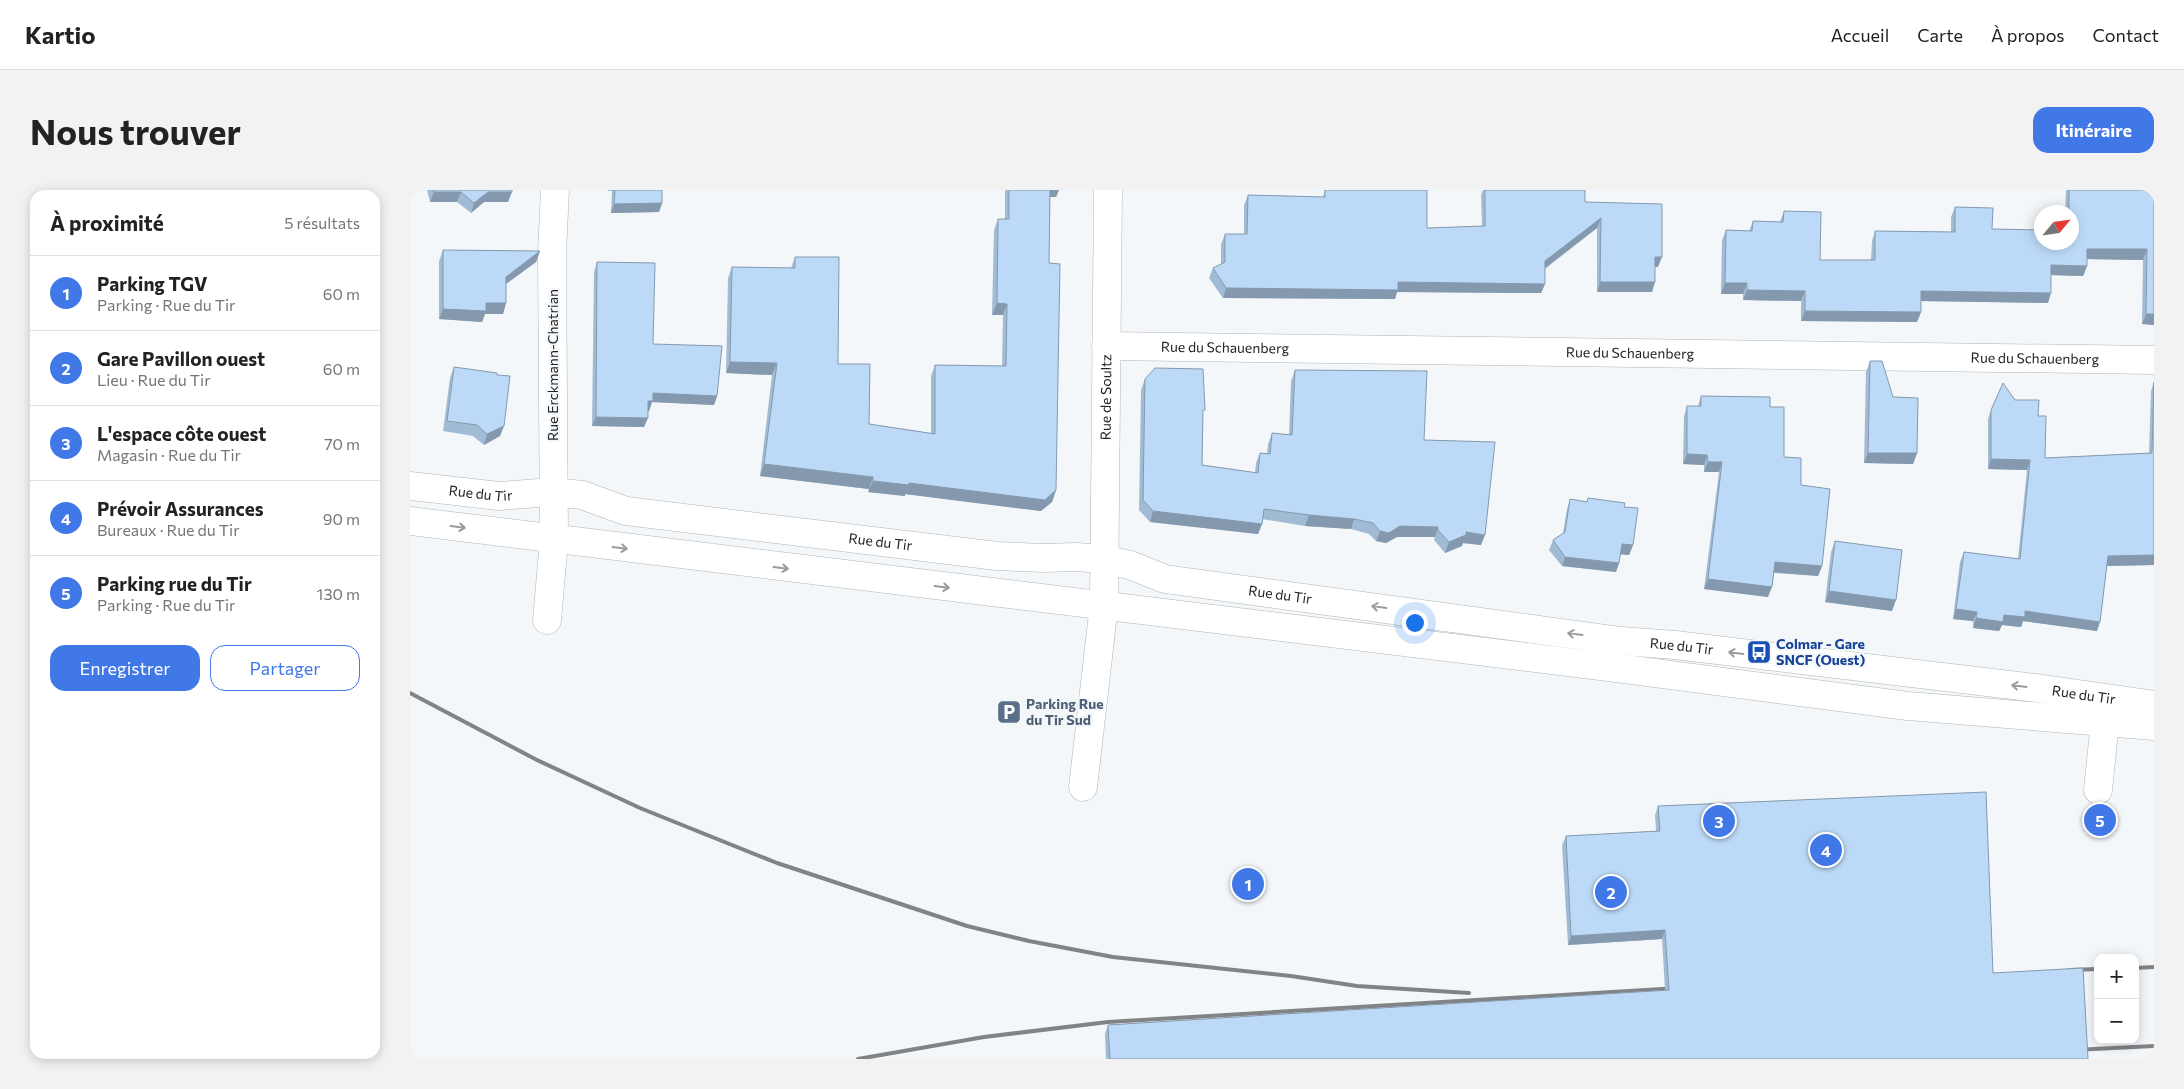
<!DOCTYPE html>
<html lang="fr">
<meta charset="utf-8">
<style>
body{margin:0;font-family:Commissioner,sans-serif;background:#f2f2f2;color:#222}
.controls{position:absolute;right:15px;bottom:15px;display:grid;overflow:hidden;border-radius:10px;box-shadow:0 2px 12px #0003}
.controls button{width:45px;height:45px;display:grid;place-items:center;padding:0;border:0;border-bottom:1px solid #e0e0e0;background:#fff;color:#222;font:25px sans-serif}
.compass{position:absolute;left:1624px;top:15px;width:45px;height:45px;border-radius:50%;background:#fff;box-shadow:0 2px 12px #0003;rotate:61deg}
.you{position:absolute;left:1004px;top:432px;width:18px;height:18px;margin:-12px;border:4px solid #fff;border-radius:50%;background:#1a73e8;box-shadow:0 0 0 8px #1a73e833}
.badge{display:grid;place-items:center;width:32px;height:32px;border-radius:50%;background:#4178e8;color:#fff;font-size:16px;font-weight:700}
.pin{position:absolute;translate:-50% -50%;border:2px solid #fff;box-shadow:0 1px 5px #0006}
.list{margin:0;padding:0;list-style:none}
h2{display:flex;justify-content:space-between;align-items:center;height:65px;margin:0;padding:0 20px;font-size:21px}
h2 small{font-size:16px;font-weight:400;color:#767676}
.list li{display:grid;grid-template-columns:32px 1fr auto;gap:15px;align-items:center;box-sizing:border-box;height:75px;padding:0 20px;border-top:1px solid #e0e0e0}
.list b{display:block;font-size:19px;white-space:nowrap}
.list p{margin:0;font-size:16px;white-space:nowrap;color:#767676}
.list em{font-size:16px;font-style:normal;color:#767676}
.actions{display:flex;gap:10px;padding:15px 20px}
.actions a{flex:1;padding:11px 0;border:1px solid #4178e8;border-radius:15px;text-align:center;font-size:18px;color:#4178e8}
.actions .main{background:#4178e8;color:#fff}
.map{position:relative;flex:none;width:1744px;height:869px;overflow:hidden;border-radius:15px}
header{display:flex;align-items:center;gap:30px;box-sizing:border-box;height:70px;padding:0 25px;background:#fff;border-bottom:1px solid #e0e0e0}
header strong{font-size:24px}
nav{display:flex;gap:28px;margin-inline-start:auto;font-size:18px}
.intro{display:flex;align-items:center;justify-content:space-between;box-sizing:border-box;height:120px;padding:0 30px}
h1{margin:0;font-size:35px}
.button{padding:12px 22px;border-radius:15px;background:#4178e8;color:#fff;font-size:18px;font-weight:700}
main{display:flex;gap:30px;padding:0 30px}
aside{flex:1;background:#fff;border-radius:15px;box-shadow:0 2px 12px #0003}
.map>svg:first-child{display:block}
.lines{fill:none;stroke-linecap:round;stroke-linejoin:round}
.minor-casing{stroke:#b1b4b6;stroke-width:29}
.minor{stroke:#fff;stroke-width:28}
.rail{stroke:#818385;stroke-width:4}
.wall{fill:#a2bbd4}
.shaded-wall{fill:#8499ad}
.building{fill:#bcdaf7;stroke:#8499ad}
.oneway{stroke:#9b9c9c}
.labels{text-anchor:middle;stroke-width:4.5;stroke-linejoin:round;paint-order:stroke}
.street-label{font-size:14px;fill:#212223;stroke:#f4f7fa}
.transit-label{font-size:14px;font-weight:bold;fill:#164399;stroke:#f4f7fa;text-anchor:start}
.service-label{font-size:14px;font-weight:bold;fill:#4e5e75;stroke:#f4f7fa;text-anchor:start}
</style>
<header>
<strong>Kartio</strong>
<nav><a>Accueil</a><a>Carte</a><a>À propos</a><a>Contact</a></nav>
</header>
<div class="intro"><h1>Nous trouver</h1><a class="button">Itinéraire</a></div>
<main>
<aside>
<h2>À proximité<small>5 résultats</small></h2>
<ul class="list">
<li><span class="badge">1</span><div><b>Parking TGV</b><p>Parking · Rue du Tir</p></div><em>60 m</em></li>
<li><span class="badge">2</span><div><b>Gare Pavillon ouest</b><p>Lieu · Rue du Tir</p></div><em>60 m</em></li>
<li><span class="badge">3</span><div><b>L'espace côte ouest</b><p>Magasin · Rue du Tir</p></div><em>70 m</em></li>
<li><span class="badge">4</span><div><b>Prévoir Assurances</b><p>Bureaux · Rue du Tir</p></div><em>90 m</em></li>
<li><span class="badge">5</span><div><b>Parking rue du Tir</b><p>Parking · Rue du Tir</p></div><em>130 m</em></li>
</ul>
<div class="actions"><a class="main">Enregistrer</a><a>Partager</a></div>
</aside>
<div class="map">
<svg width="1744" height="869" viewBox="0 0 1744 869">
<rect width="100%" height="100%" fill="#f4f7fa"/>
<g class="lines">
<defs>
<g id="minor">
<path id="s1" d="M696 156 1744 170"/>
<path id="s2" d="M0 296 89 306 143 302 172 305 216 321 587 366 634 368 666 367 693 369 720 375 755 389 1211 451 1265 455 1626 498 1744 515"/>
<polyline points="0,331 1207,478 1498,516 1744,536"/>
<polyline points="137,430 144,350 142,63 145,0"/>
<path id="s3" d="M673 597 694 415 698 0"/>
<polyline points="1688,600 1695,531"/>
</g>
</defs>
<use href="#minor" class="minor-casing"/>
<use href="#minor" class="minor"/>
<g class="rail">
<polyline points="0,503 127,570 230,618 367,673 557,736 619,751 703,767 881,786 947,796 1059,803"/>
<polyline points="1725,778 1744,777"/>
<polyline points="1659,780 1688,779"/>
<polyline points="1664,860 1744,856"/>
<polyline points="448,869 574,847 698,832 1269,798"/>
</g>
</g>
<g class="wall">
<polygon points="17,0 102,0 98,12 74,12 61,23 47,12 20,12"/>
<polygon points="198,0 252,0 252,13 249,22 201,23 202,1 198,1"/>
<polygon points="595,0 649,0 646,7 640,7 639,73 646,300 642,312 631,321 495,304 495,306 458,302 459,299 350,286 362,185 316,183 318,88 322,77 381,78 385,67 428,174 459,234 521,243 521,186 525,175 592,176 593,125 582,125 584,40 588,29 595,29"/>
<polygon points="915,0 1017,38 1072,36 1071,5 1073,0 1175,0 1175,12 1248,77 1245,77 1242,102 1187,102 1187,38 1135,79 1135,94 1131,103 987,102 985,109 813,108 799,88 803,78 811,74 811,54 815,44 834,44 834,15 838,5 913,7"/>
<polygon points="1656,0 1744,0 1744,135 1732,134 1733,70 1677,69 1677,76 1673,86 1641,85 1638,113 1511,111 1511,122 1507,132 1391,131 1391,111 1333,110 1333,104 1311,104 1312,50 1316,40 1339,41 1343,31 1370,32 1374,21 1410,70 1461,70 1462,51 1465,41 1541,42 1541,27 1545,17 1582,39 1662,52 1662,22 1655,22"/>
<polygon points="33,60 130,61 126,72 96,94 96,113 93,124 75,124 72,132 29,129 29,71"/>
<polygon points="187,72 243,154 307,206 304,215 242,212 239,221 238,221 234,237 182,236 184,82"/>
<polygon points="1460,171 1507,263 1503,274 1454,273 1456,182"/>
<polygon points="44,177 90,246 74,255 63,246 33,241 40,188"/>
<polygon points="885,180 1014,250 1071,355 1053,353 1052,356 1035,363 1024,350 1025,347 987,347 976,353 966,351 959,344 941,339 895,336 852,329 852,334 848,344 740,332 729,320 731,200 735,189 793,225 792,275 845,283 846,273 850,263 857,264 858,254 862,243 879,245 881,191"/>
<polygon points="1744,191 1744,375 1697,376 1687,441 1613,431 1611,437 1592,435 1589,441 1563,438 1563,431 1543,429 1550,372 1554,362 1608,369 1617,280 1578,279 1578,229 1581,220 1605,210 1628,226 1635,268 1739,263 1741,201"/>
<polygon points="1291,206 1360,217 1374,267 1391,295 1412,376 1408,386 1364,383 1358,407 1294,399 1309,282 1294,282 1294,275 1273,274 1274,226 1277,216 1288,216"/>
<polygon points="1178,308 1214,317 1223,355 1219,365 1210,364 1209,373 1206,382 1152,376 1139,360 1143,350 1153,343 1157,319 1160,309 1176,312"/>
<polygon points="1425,351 1482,421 1415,412 1421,362"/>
<polygon points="1248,616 1583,783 1678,869 696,869 695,844 698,835 1255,800 1252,749 1158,755 1152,655 1156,646 1246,641 1245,625"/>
</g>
<g class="shaded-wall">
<polygon points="638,0 649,0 646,7 636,7"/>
<polygon points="24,2 51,2 47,12 20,12"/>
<polygon points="78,2 102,2 98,12 74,12 61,23 64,13"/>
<polygon points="252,13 249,22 201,23 204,14"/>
<polygon points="1191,28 1187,38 1131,81 1135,71"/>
<polygon points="1677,59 1737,59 1733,70 1673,69"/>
<polygon points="130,61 126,72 92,97 96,87"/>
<polygon points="1245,67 1252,67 1248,77 1241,77"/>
<polygon points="1641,75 1677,76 1673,86 1638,85"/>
<polygon points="988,92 1135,94 1131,103 987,102 985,109 813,108 816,98"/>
<polygon points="1190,92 1245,92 1242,102 1187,102"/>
<polygon points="1315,93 1337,93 1333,104 1311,104"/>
<polygon points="1337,100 1395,101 1391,111 1333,110"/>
<polygon points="1511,101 1641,103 1638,113 1507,111"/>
<polygon points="76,113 96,113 93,124 75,124 72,132 29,129 33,119"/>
<polygon points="587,113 597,114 593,125 582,125"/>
<polygon points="1395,121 1511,122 1507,132 1391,131"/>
<polygon points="1736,124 1744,124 1744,135 1732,134"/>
<polygon points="320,172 367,173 362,185 316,183"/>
<polygon points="243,203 307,206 304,215 242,212 239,221 234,221 238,211"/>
<polygon points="186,227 238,228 234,237 182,236"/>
<polygon points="94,236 90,246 74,255 77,244"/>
<polygon points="1458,263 1507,263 1503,274 1454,273"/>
<polygon points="1277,264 1297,265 1294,275 1273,274"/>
<polygon points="1581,269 1620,270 1617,280 1578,279"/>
<polygon points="1298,272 1312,272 1309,282 1294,282"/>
<polygon points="354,274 463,287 459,299 350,286"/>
<polygon points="463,291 499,293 646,300 642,312 631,321 495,304 495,306 458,302"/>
<polygon points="743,321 852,334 848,344 740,332"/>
<polygon points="899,325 944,329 941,339 895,336"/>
<polygon points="990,336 1028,337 1025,347 987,347 976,353 966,351 970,341"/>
<polygon points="1056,342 1075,345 1071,355 1053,353 1052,356 1035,363 1039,352"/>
<polygon points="1212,354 1223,355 1219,365 1208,364"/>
<polygon points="1744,365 1744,375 1695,376 1698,366"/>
<polygon points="1155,367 1209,373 1206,382 1152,376"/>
<polygon points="1365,372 1412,376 1408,386 1361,382"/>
<polygon points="1298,389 1362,397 1358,407 1294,399"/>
<polygon points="1419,401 1486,410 1482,421 1415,412"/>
<polygon points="1546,419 1567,422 1563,431 1543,429"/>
<polygon points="1615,421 1690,432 1687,441 1613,431 1611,437 1592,435 1589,441 1563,438 1566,428 1594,425"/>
<polygon points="1255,740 1252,749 1158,755 1161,746"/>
</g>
<g class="building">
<polygon points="23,0 102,0 102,2 78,2 64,13 51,2 24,2"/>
<polygon points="205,0 252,0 252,13 204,14"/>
<polygon points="599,0 640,0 639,73 650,74 646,300 635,310 499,293 499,295 463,291 463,287 354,274 367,173 320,172 322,77 385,78 385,67 429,67 428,174 460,174 459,234 525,244 525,175 596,176 597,114 587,113 588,29 599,29"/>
<polygon points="915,0 1017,0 1017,38 1075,36 1075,0 1175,0 1175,12 1252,14 1252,67 1245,67 1245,92 1190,92 1191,28 1135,71 1135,94 988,92 988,100 816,98 803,78 815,72 815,44 837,44 838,5 915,7"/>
<polygon points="1659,0 1744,0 1744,124 1736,124 1737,59 1677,59 1677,76 1641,75 1641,103 1511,101 1511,122 1395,121 1395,101 1337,100 1337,93 1315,93 1316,40 1342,41 1343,31 1373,32 1374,21 1411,22 1410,70 1465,70 1465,41 1545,42 1545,17 1583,18 1582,39 1632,40 1632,52 1662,52 1662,22 1659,22"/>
<polygon points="33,60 130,61 96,87 96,113 76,113 76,121 33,119"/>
<polygon points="187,72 245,73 243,154 312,156 307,206 243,203 243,211 238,211 238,228 186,227"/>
<polygon points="1460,171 1472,171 1483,207 1508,208 1507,263 1458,263"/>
<polygon points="44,177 87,183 87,185 100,186 94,236 77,244 67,235 37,231"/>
<polygon points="745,178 793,179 795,220 793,220 792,275 848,283 850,263 860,264 862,243 882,245 885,180 1017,181 1014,250 1085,252 1075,345 1056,342 1056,345 1039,352 1028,340 1028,337 990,336 979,343 970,341 963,333 944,329 899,325 854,319 852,334 743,321 733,310 735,189"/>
<polygon points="1744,192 1744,365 1698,366 1690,432 1615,421 1615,427 1594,425 1593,432 1566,428 1567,422 1546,419 1554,362 1610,369 1620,270 1581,269 1581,220 1593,193 1605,210 1629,210 1628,226 1636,226 1635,268 1742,263"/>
<polygon points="1291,206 1360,207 1360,217 1374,217 1374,267 1391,268 1391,295 1420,299 1412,376 1365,372 1362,397 1298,389 1312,272 1298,272 1297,265 1277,264 1277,216 1291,216"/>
<polygon points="1178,308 1215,313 1214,317 1228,318 1223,355 1212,354 1209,373 1155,367 1143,350 1155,342 1160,309 1177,312"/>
<polygon points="1425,351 1492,360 1486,410 1419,401"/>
<polygon points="1576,602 1583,783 1673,778 1678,869 700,869 698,835 1259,800 1255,740 1161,746 1156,646 1250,641 1248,616"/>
</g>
<defs><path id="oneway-shaft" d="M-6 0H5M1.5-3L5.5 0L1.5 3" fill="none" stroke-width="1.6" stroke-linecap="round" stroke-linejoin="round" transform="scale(1.25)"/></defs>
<g class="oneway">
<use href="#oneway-shaft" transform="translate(48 337) rotate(7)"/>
<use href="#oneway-shaft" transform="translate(210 358) rotate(7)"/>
<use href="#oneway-shaft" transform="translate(371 378) rotate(7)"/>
<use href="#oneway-shaft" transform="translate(532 397) rotate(7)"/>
<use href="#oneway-shaft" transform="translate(969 417) rotate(-172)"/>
<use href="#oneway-shaft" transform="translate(1165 444) rotate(-172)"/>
<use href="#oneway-shaft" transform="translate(1326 463) rotate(-173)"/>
<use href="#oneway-shaft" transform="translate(1609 496) rotate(-173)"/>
</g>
<defs>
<symbol id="bus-square" viewBox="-11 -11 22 22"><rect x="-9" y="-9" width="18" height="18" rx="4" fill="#1a4fb4" stroke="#f4f7fa"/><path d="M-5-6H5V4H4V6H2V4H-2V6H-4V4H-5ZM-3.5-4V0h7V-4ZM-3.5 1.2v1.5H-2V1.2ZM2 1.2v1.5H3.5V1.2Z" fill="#fff"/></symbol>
<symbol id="parking-square" viewBox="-11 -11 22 22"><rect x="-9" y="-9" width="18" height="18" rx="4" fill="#5c6f8a" stroke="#f4f7fa"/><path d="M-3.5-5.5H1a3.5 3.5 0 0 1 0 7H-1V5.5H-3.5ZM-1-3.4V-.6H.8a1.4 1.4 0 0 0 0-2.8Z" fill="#fff"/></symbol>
</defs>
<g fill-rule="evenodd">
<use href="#bus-square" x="1335" y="448" width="28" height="28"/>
<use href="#parking-square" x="585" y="508" width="28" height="28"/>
</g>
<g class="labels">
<g class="street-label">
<text dy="5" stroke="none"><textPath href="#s1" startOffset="119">Rue du Schauenberg</textPath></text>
<text dy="5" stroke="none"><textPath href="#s1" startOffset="524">Rue du Schauenberg</textPath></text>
<text dy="5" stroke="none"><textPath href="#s1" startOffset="929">Rue du Schauenberg</textPath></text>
<text transform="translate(143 175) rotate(-90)" y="5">Rue Erckmann-Chatrian</text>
<text dy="5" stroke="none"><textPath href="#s3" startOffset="391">Rue de Soultz</textPath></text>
<text dy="5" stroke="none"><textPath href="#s2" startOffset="71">Rue du Tir</textPath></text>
<text dy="5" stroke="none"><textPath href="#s2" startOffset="476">Rue du Tir</textPath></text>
<text dy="5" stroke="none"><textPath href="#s2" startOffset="881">Rue du Tir</textPath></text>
<text dy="5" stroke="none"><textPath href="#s2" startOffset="1286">Rue du Tir</textPath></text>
<text dy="5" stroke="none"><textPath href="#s2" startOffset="1691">Rue du Tir</textPath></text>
</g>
<g class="transit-label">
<text x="1366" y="459">Colmar - Gare<tspan x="1366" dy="16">SNCF (Ouest)</tspan></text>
</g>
<g class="service-label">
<text x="616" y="519">Parking Rue<tspan x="616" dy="16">du Tir Sud</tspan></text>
</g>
</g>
</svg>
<div class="controls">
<button>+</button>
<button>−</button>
</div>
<svg class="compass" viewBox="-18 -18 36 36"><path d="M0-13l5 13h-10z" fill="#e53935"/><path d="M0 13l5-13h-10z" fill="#767676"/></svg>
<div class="you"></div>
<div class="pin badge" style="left:838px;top:694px">1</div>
<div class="pin badge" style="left:1201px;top:702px">2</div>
<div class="pin badge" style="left:1309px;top:631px">3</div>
<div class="pin badge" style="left:1416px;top:660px">4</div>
<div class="pin badge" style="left:1690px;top:630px">5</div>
</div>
</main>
